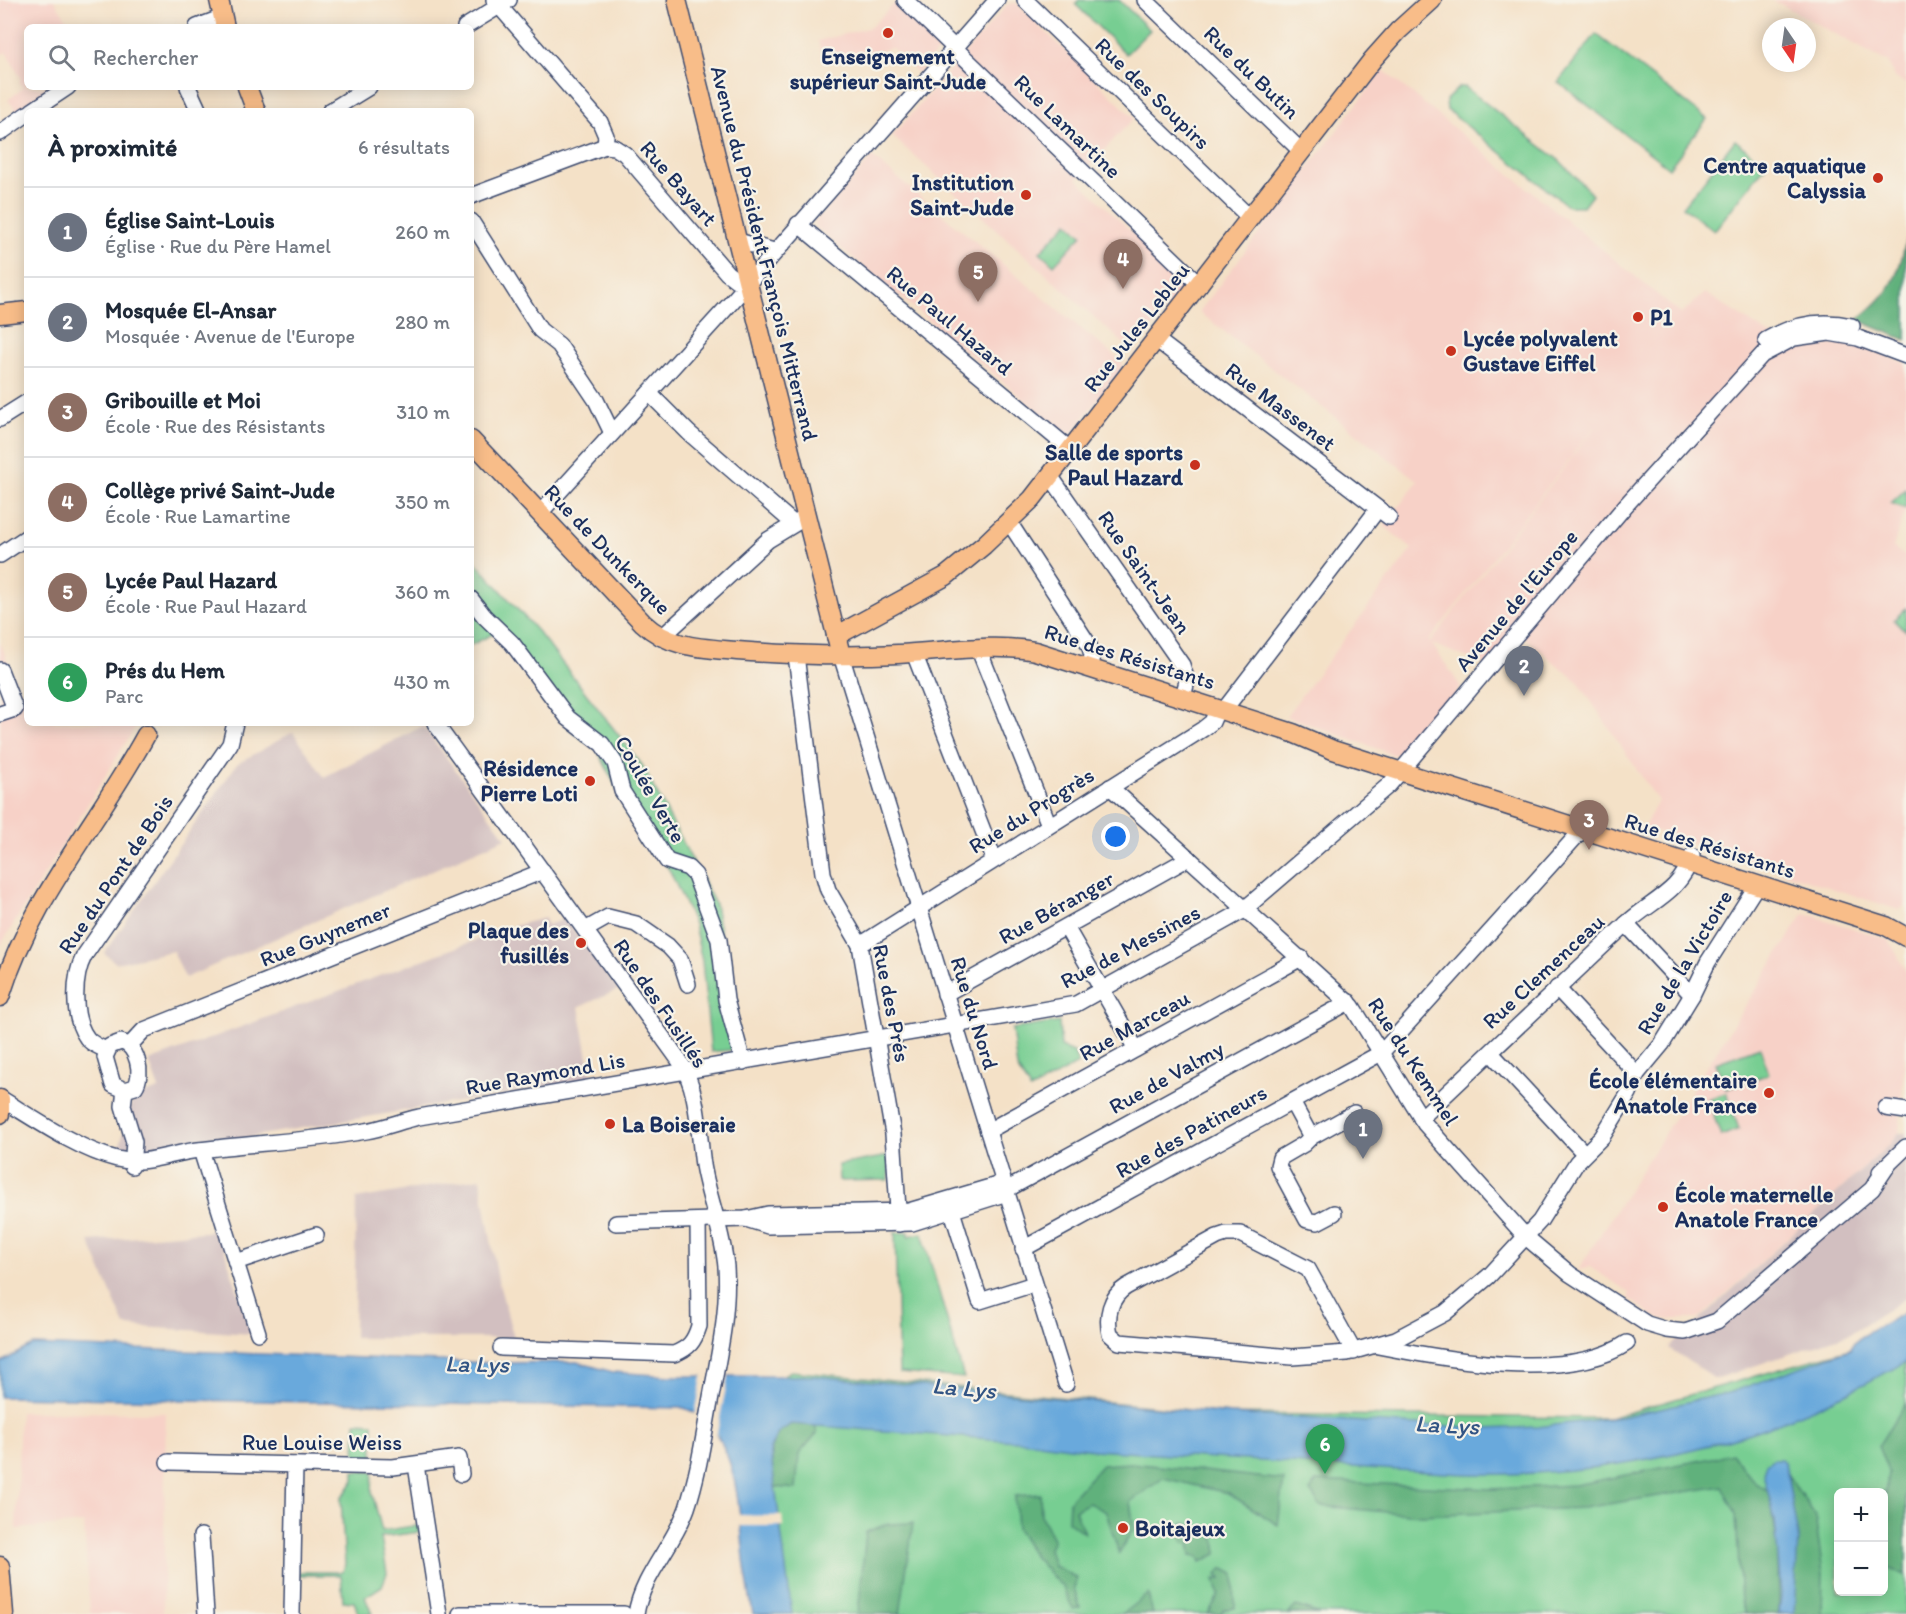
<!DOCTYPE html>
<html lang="fr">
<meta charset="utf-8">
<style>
body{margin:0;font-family:Itim,sans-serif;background:#f2f2f3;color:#1f2937}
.controls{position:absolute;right:18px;bottom:18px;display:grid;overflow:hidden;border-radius:9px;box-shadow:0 3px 15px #0003}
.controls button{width:54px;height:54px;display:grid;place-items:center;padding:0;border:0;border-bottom:2px solid #e0e1e3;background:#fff;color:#1f2937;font:30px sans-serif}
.compass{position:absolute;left:1762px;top:18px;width:54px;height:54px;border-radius:50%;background:#fff;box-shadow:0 3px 15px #0003;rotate:167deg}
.you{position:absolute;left:1116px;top:837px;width:21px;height:21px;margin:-15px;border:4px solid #fff;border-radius:50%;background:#1a73e8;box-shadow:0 0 0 9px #1a73e833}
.badge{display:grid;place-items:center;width:39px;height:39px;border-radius:50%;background:#c8321e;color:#fff;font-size:20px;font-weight:700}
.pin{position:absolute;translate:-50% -50px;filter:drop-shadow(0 2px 3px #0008)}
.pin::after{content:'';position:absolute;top:32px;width:21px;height:18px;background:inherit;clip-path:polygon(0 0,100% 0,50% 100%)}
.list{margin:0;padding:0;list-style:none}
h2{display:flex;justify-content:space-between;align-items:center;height:78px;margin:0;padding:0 24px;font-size:26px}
h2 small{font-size:20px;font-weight:400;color:#747a83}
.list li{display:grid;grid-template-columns:39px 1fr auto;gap:18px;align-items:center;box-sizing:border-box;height:90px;padding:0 24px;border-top:2px solid #e0e1e3}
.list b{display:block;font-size:22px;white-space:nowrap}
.list p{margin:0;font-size:20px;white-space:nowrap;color:#747a83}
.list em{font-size:20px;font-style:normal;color:#747a83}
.icon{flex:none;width:33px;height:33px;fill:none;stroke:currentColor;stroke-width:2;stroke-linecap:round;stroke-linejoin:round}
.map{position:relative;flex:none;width:1906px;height:1614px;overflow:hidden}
.search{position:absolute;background:#fff;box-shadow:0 3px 15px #0003;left:24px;top:24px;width:450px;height:66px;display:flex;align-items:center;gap:15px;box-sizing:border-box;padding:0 21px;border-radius:9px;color:#747a83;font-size:22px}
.panel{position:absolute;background:#fff;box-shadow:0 3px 15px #0003;left:24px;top:108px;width:450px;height:618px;border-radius:9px}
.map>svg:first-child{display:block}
.built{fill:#f7d1c7;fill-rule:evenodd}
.industrial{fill:#d2bfc0}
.green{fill:#77ce92;stroke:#497e78;stroke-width:1.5;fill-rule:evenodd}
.forest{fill:#61b17c;stroke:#3e706d;stroke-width:1.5}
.water{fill:#69a9dc;stroke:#426c9d;stroke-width:1.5}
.pier{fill:#f4e1c7}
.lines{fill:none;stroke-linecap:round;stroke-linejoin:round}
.minor-casing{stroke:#3c4a6e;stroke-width:18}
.major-casing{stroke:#3c4a6e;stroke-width:21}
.minor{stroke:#fff;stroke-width:15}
.major{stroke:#f8bd89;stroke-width:18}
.poi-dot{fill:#c8321e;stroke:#f7f3e8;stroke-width:2}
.labels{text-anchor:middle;stroke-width:4.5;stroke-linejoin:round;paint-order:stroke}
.poi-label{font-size:22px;font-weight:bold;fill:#1b2f5e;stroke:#f7f3e8;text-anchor:end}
.street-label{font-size:22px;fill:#1b2f5e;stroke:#f7f3e8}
.water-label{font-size:24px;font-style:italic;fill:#325484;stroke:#f7f3e8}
</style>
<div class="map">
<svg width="1906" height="1614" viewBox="0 0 1906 1614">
<rect width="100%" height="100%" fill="#f7f3e8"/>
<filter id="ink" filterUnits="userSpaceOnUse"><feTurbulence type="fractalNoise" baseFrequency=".0167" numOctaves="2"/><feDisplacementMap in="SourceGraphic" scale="12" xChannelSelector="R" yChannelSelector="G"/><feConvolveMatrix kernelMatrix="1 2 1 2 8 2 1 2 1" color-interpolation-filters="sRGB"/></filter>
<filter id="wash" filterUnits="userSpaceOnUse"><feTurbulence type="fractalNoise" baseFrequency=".008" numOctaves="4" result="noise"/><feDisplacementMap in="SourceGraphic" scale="24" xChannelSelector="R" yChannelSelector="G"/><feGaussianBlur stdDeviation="1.35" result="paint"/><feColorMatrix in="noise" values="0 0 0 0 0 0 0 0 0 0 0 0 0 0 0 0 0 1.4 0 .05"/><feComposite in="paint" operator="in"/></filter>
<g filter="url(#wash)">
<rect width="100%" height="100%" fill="#f4e1c7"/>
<g class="built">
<polygon points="0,0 54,0 67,20 66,27 27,27 27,87 52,87 17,111 8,100 23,88 19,82 21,78 6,52 0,55"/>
<polygon points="1773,0 1906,0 1906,84 1894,77 1889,63"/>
<polygon points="895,3 939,46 939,50 918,73 892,48 824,63 818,41 871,27"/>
<polygon points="1016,3 1134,118 1077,179 1183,281 1184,285 1133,352 892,136 1008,4"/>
<path d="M1383 70 1681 314 1705 293 1789 347 1854 343 1906 363V489L1892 503 1906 509 1893 547 1906 557V608L1894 620 1906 631V905L1899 910 1644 827 1658 801 1579 683 1524 637 1494 668 1432 644 1461 687 1416 746 1395 755 1286 716 1412 549 1384 526 1418 481 1199 312ZM1594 427H1595L1430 643 1429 641Z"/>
<polygon points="872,157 1122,362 1122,368 1071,434 1066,434 816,227 815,222"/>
<polygon points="0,642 27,713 27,723 135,723 136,726 0,946"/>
<polygon points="1804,913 1889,940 1906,971 1906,1041 1899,1133 1891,1143 1704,1314 1698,1319 1659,1319 1628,1298 1630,1293 1590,1267 1578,1270"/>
<polygon points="20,1412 166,1413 163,1614 90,1614 84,1523 16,1529"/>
</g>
<g class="industrial">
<polygon points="423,726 506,838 185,978 173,951 116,963 104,953 237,764 293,732 324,777"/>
<polygon points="545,918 547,925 565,919 618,990 579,1007 592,1079 155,1153 119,1149 133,1098 159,1089 149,1061 517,925"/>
<polygon points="1899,1133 1906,1133 1906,1298 1849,1334 1715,1379 1669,1348 1891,1143"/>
<polygon points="480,1178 498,1280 514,1338 354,1338 356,1199"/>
<polygon points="218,1231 252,1334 125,1326 89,1241"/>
</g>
<g class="green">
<polygon points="1079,0 1119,0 1150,30 1126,54 1075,4"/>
<polygon points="1596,34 1707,119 1669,168 1558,82"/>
<polygon points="1459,87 1465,87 1560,161 1592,194 1583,206 1568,206 1447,110 1446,100"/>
<polygon points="1735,140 1766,165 1714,231 1683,207"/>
<polygon points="1068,222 1082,235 1054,265 1040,252"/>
<polygon points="1906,489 1906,509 1891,503"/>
<polygon points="471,557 538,632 642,765 715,904 741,1049 711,1052 702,961 694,924 670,871 623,801 597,749 573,732 495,633 471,645"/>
<polygon points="1906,608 1906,631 1894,620"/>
<polygon points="1059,1022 1061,1047 1074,1052 1078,1064 1030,1090 1017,1068 1012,1029"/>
<polygon points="1760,1047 1769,1074 1726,1089 1716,1063"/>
<polygon points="1726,1093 1739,1129 1721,1136 1708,1099"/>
<polygon points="889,1156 889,1180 839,1181 838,1165"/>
<polygon points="909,1232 909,1236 922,1233 964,1378 899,1373 895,1233"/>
<path d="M1906 1312V1614H755L766 1384 791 1371 1231 1414 1609 1418 1850 1349ZM1838 1492H1884V1592H1838Z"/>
<polygon points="356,1422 373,1423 373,1460 355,1459"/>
<polygon points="354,1471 373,1472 372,1492 382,1531 419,1525 420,1532 381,1537 387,1573 382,1586 365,1597 372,1614 359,1614 354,1602 343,1601 341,1575 299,1575 299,1572 343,1572 345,1564 341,1499 354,1480"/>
</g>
<g class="forest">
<path d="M1906 239V340L1857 320C1889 295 1899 279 1906 239Z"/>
<polygon points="1906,1403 1906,1575 1905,1576 1884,1566 1884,1505 1889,1474 1878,1446"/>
<path d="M797 1423 815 1425 817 1433 799 1454 796 1489 775 1487C772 1463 763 1428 797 1423Z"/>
<polygon points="1732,1454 1755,1483 1770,1492 1778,1550 1779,1614 1745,1614 1741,1602 1736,1514 1722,1486 1583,1508 1421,1515 1320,1506 1310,1491 1317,1481 1491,1489 1575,1485"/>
<polygon points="1131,1463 1284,1480 1278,1525 1228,1493 1163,1478 1130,1502 1134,1528 1119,1553 1106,1512 1089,1503 1075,1510 1084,1533 1068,1521 1069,1501 1102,1465"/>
<polygon points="1787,1474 1815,1515 1823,1574 1822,1614 1794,1614 1791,1501"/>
<polygon points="1040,1494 1041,1516 1053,1539 1049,1549 1054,1566 1077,1578 1074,1588 1080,1607 1073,1609 1063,1588 1034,1556 1017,1529 1015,1496"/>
<polygon points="913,1523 900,1614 858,1614 866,1532 887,1524"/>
<path d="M1183 1523C1202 1528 1220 1531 1217 1554L1201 1562 1199 1557 1191 1556 1189 1543H1183L1178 1527Z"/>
<polygon points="1222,1568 1234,1574 1235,1608 1223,1610 1221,1614 1208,1614 1219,1595 1215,1579 1221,1579 1217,1575"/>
<polygon points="1148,1594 1153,1614 1123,1614 1123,1613"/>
<polygon points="1296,1606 1319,1614 1288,1614"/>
</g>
<g class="water">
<path d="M1906 1312V1362C1873 1379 1841 1397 1808 1411 1699 1458 1562 1480 1445 1473L1094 1450 1031 1442 791 1424 778 1433 770 1449 792 1614H753C750 1596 746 1577 744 1559 739 1510 738 1427 684 1408L0 1397V1363L33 1345 493 1363 577 1362 613 1372 670 1376H812L1231 1414 1485 1429 1538 1427 1621 1417 1732 1392 1850 1349 1860 1337Z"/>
<polygon points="1773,1459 1781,1459 1785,1463 1798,1537 1794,1614 1779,1614 1781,1595 1775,1520 1763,1473 1766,1464"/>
</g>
<g class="pier">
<polygon points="703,1372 729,1372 716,1438 695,1415"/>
<polygon points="737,1515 782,1516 783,1526 738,1526"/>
</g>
</g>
<g filter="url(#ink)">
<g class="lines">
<defs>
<g id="minor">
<polyline points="494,0 600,122 606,136 605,146"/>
<polyline points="905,0 1200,285"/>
<polyline points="1025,0 1250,218"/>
<polyline points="1145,0 1301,151"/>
<polyline points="197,27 223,17"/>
<polyline points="465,27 509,0"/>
<polyline points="188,87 199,111"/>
<polyline points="32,111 68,87"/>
<polyline points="330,111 369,87"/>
<polyline points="0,133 27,114"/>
<polyline points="471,196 605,146 614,147 625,154 727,273 736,280 748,283"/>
<polyline points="471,221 540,330 559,345 596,400 612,433"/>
<polyline points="798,224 1072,451"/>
<polyline points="738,241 774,251"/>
<polyline points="1157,340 1389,517"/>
<path d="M1766 340C1793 324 1821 319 1852 326"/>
<polyline points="649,393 689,433 793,523"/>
<polyline points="0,419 27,402"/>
<polyline points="1051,477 1182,665 1187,681 1183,697"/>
<polyline points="540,513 729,305 997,0"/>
<polyline points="1009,522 1089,645 1092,655 1090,667"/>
<polyline points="0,555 27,537"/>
<polyline points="471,599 484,616 512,643 568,718 602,744 615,763 622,791 667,861 688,868 695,875 719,940 726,1000 743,1062"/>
<polyline points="661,638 768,540 801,520"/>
<polyline points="979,650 1049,825"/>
<polyline points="914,653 994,859"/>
<polyline points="796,655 823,873 828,890 860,945 893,1134 899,1224"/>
<polyline points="841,655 1066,1384"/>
<polyline points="0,670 15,709 0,714"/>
<polyline points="1224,710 1378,509"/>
<path d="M435 723 679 1060C699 1089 698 1131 703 1165 709 1200 723 1232 726 1267 729 1311 719 1354 711 1397 704 1434 699 1472 687 1508 674 1545 642 1576 636 1614"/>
<polyline points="1110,787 1352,1006 1425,1124 1526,1237 1570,1274 1647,1324 1667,1330 1685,1332 1717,1321 1872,1189 1888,1165"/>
<polyline points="1626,924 1692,995"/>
<polyline points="1066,927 1136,1049"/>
<polyline points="585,930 608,917 636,924 668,946 680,959 688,984"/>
<polyline points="860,945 1203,729 1212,722 1218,708"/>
<polyline points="1557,988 1637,1074"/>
<polyline points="945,994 1189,858"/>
<path d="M121 1042C137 1045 144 1074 135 1087L125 1090 113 1085 105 1057 110 1046Z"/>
<polyline points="130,1045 144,1030 543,871"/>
<path d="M106 1050C100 1047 91 1044 87 1038 72 1018 73 977 84 956L230 744 235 723"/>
<polyline points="1491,1053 1584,1153"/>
<polyline points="125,1090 123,1106 134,1142 132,1166"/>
<path d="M0 1098C33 1118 79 1150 117 1159 145 1166 171 1153 198 1150 254 1143 310 1141 366 1131 384 1128 401 1121 419 1117L1076 1004 1241 912 1389 785 1626 505 1762 355 1794 338 1829 333 1858 338 1906 356"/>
<polyline points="1292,1102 1311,1137 1354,1113"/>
<polyline points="1886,1108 1906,1111"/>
<path d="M1421 1118 1626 924C1652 900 1680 893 1692 856"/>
<polyline points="988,1131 1301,958"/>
<polyline points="1311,1137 1304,1144 1280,1158 1278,1166 1307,1220 1317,1222 1334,1213"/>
<polyline points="201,1150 258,1333"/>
<polyline points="1880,1172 1906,1147"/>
<polyline points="1006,1190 1349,1002"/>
<polyline points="952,1211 980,1301 1034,1284"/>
<polyline points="746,1219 768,1226 912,1223 1007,1193"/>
<polyline points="616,1223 746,1219 768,1214 909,1211 1004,1183"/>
<polyline points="1023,1249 1381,1053 1582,830"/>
<polyline points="236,1262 316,1235"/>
<path d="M1378 1346C1444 1359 1568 1383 1627 1343"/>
<path d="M501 1348 674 1354C689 1348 694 1342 699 1326L698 1221"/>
<path d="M1354 1352 1308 1269 1240 1234H1226L1217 1237 1126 1287C1110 1297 1106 1316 1110 1334L1119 1342 1292 1357 1347 1353 1396 1339 1445 1313 1489 1276 1540 1221 1577 1162 1602 1137 1629 1093 1637 1074 1662 1044 1692 995 1708 962 1757 885"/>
<polyline points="168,1462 393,1467 459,1458 461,1474"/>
<polyline points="416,1465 439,1614"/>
<polyline points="201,1536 206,1614"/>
<polyline points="292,1614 295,1465"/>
<polyline points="460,1614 624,1614"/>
</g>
<g id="major">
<polyline points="219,0 225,27"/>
<polyline points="677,0 839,647"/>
<polyline points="247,87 256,111"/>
<polyline points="0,314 27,311"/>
<path d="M471 440 643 623C669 648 703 648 737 651 791 655 844 657 898 654 942 652 991 643 1035 651L1293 733 1333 750 1886 926 1906 937"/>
<polyline points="836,636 946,576 984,545 1032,499 1373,59 1398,31 1432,0"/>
<path d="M0 997C31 898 97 825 146 735"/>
<polyline points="0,1099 0,1114"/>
<polyline points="0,1566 4,1614"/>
</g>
</defs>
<use href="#minor" class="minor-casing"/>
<use href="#major" class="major-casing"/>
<use href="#minor" class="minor"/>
<use href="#major" class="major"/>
</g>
</g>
<g class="poi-dot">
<circle cx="888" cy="33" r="6"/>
<circle cx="1878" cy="178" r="6"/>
<circle cx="1026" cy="195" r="6"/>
<circle cx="1638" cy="317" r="6"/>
<circle cx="1451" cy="351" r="6"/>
<circle cx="1195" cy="465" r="6"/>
<circle cx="590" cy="781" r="6"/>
<circle cx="581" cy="943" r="6"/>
<circle cx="1769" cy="1093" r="6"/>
<circle cx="610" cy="1124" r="6"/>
<circle cx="1663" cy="1207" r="6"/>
<circle cx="1123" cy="1528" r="6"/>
</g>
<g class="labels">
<g class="poi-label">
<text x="888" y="64" text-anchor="middle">Enseignement<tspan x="888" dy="25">supérieur Saint-Jude</tspan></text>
<text x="1866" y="173">Centre aquatique<tspan x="1866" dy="25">Calyssia</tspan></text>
<text x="1014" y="190">Institution<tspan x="1014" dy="25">Saint-Jude</tspan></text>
<text x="1650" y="325" text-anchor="start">P1</text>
<text x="1463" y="346" text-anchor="start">Lycée polyvalent<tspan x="1463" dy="25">Gustave Eiffel</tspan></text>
<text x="1183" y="460">Salle de sports<tspan x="1183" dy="25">Paul Hazard</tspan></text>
<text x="578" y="776">Résidence<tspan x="578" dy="25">Pierre Loti</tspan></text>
<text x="569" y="938">Plaque des<tspan x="569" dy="25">fusillés</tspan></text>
<text x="1757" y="1088">École élémentaire<tspan x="1757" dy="25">Anatole France</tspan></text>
<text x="622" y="1132" text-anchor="start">La Boiseraie</text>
<text x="1675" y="1202" text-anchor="start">École maternelle<tspan x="1675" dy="25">Anatole France</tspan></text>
<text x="1135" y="1536" text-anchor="start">Boitajeux</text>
</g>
<g class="street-label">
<text transform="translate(1252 72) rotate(44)" y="8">Rue du Butin</text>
<text transform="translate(1153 93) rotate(44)" y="8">Rue des Soupirs</text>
<text transform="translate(1068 126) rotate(44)" y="8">Rue Lamartine</text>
<text transform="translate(679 183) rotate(49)" y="8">Rue Bayart</text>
<text transform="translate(765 253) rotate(76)" y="8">Avenue du Président François Mitterrand</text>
<text transform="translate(950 320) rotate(40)" y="8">Rue Paul Hazard</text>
<text transform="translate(1136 327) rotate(-52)" y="8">Rue Jules Lebleu</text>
<text transform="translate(1281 406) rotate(37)" y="8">Rue Massenet</text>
<text transform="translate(608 549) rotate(46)" y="8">Rue de Dunkerque</text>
<text transform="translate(1145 572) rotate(55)" y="8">Rue Saint-Jean</text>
<text transform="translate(1516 600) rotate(-50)" y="8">Avenue de l'Europe</text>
<text transform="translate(1130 656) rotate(17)" y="8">Rue des Résistants</text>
<text transform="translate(651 789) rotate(60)" y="8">Coulée Verte</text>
<text transform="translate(1031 810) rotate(-32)" y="8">Rue du Progrès</text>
<text transform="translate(1710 845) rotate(17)" y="8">Rue des Résistants</text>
<text transform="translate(115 874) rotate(-56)" y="8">Rue du Pont de Bois</text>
<text transform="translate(1056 907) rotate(-29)" y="8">Rue Béranger</text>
<text transform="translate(325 934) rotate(-22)" y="8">Rue Guynemer</text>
<text transform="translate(1130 946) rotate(-28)" y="8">Rue de Messines</text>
<text transform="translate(1684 962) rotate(-59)" y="8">Rue de la Victoire</text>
<text transform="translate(1543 971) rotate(-43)" y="8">Rue Clemenceau</text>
<text transform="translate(661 1003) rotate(56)" y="8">Rue des Fusillés</text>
<text transform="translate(892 1003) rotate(79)" y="8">Rue des Prés</text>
<text transform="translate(975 1013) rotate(73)" y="8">Rue du Nord</text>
<text transform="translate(1134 1025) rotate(-29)" y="8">Rue Marceau</text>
<text transform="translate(1414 1061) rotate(57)" y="8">Rue du Kemmel</text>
<text transform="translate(545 1073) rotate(-10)" y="8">Rue Raymond Lis</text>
<text transform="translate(1166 1077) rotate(-29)" y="8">Rue de Valmy</text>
<text transform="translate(1191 1131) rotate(-29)" y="8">Rue des Patineurs</text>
<text x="322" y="1450">Rue Louise Weiss</text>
</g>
<g class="water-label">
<text transform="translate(477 1364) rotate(1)" y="8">La Lys</text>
<text transform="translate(964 1388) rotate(5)" y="8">La Lys</text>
<text transform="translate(1447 1425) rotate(3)" y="8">La Lys</text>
</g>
</g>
</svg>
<div class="controls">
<button>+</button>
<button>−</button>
</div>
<svg class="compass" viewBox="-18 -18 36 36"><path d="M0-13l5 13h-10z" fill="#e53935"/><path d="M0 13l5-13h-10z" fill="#747a83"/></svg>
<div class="you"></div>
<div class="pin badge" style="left:1363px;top:1159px;background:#6b7280">1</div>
<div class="pin badge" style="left:1524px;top:696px;background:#6b7280">2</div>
<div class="pin badge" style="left:1589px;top:850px;background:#8d6e63">3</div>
<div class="pin badge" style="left:1123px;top:289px;background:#8d6e63">4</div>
<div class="pin badge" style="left:978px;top:302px;background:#8d6e63">5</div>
<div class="pin badge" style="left:1325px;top:1474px;background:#2e9e5b">6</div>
<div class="search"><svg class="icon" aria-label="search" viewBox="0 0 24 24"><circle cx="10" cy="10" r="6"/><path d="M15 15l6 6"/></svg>Rechercher</div>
<section class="panel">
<h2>À proximité<small>6 résultats</small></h2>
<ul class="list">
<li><span class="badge" style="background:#6b7280">1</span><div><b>Église Saint-Louis</b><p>Église · Rue du Père Hamel</p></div><em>260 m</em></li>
<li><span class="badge" style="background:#6b7280">2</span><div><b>Mosquée El-Ansar</b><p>Mosquée · Avenue de l'Europe</p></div><em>280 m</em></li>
<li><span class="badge" style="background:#8d6e63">3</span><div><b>Gribouille et Moi</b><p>École · Rue des Résistants</p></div><em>310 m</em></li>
<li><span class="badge" style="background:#8d6e63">4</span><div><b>Collège privé Saint-Jude</b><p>École · Rue Lamartine</p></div><em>350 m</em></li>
<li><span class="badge" style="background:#8d6e63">5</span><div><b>Lycée Paul Hazard</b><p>École · Rue Paul Hazard</p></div><em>360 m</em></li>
<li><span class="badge" style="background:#2e9e5b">6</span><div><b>Prés du Hem</b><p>Parc</p></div><em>430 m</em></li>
</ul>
</section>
</div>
